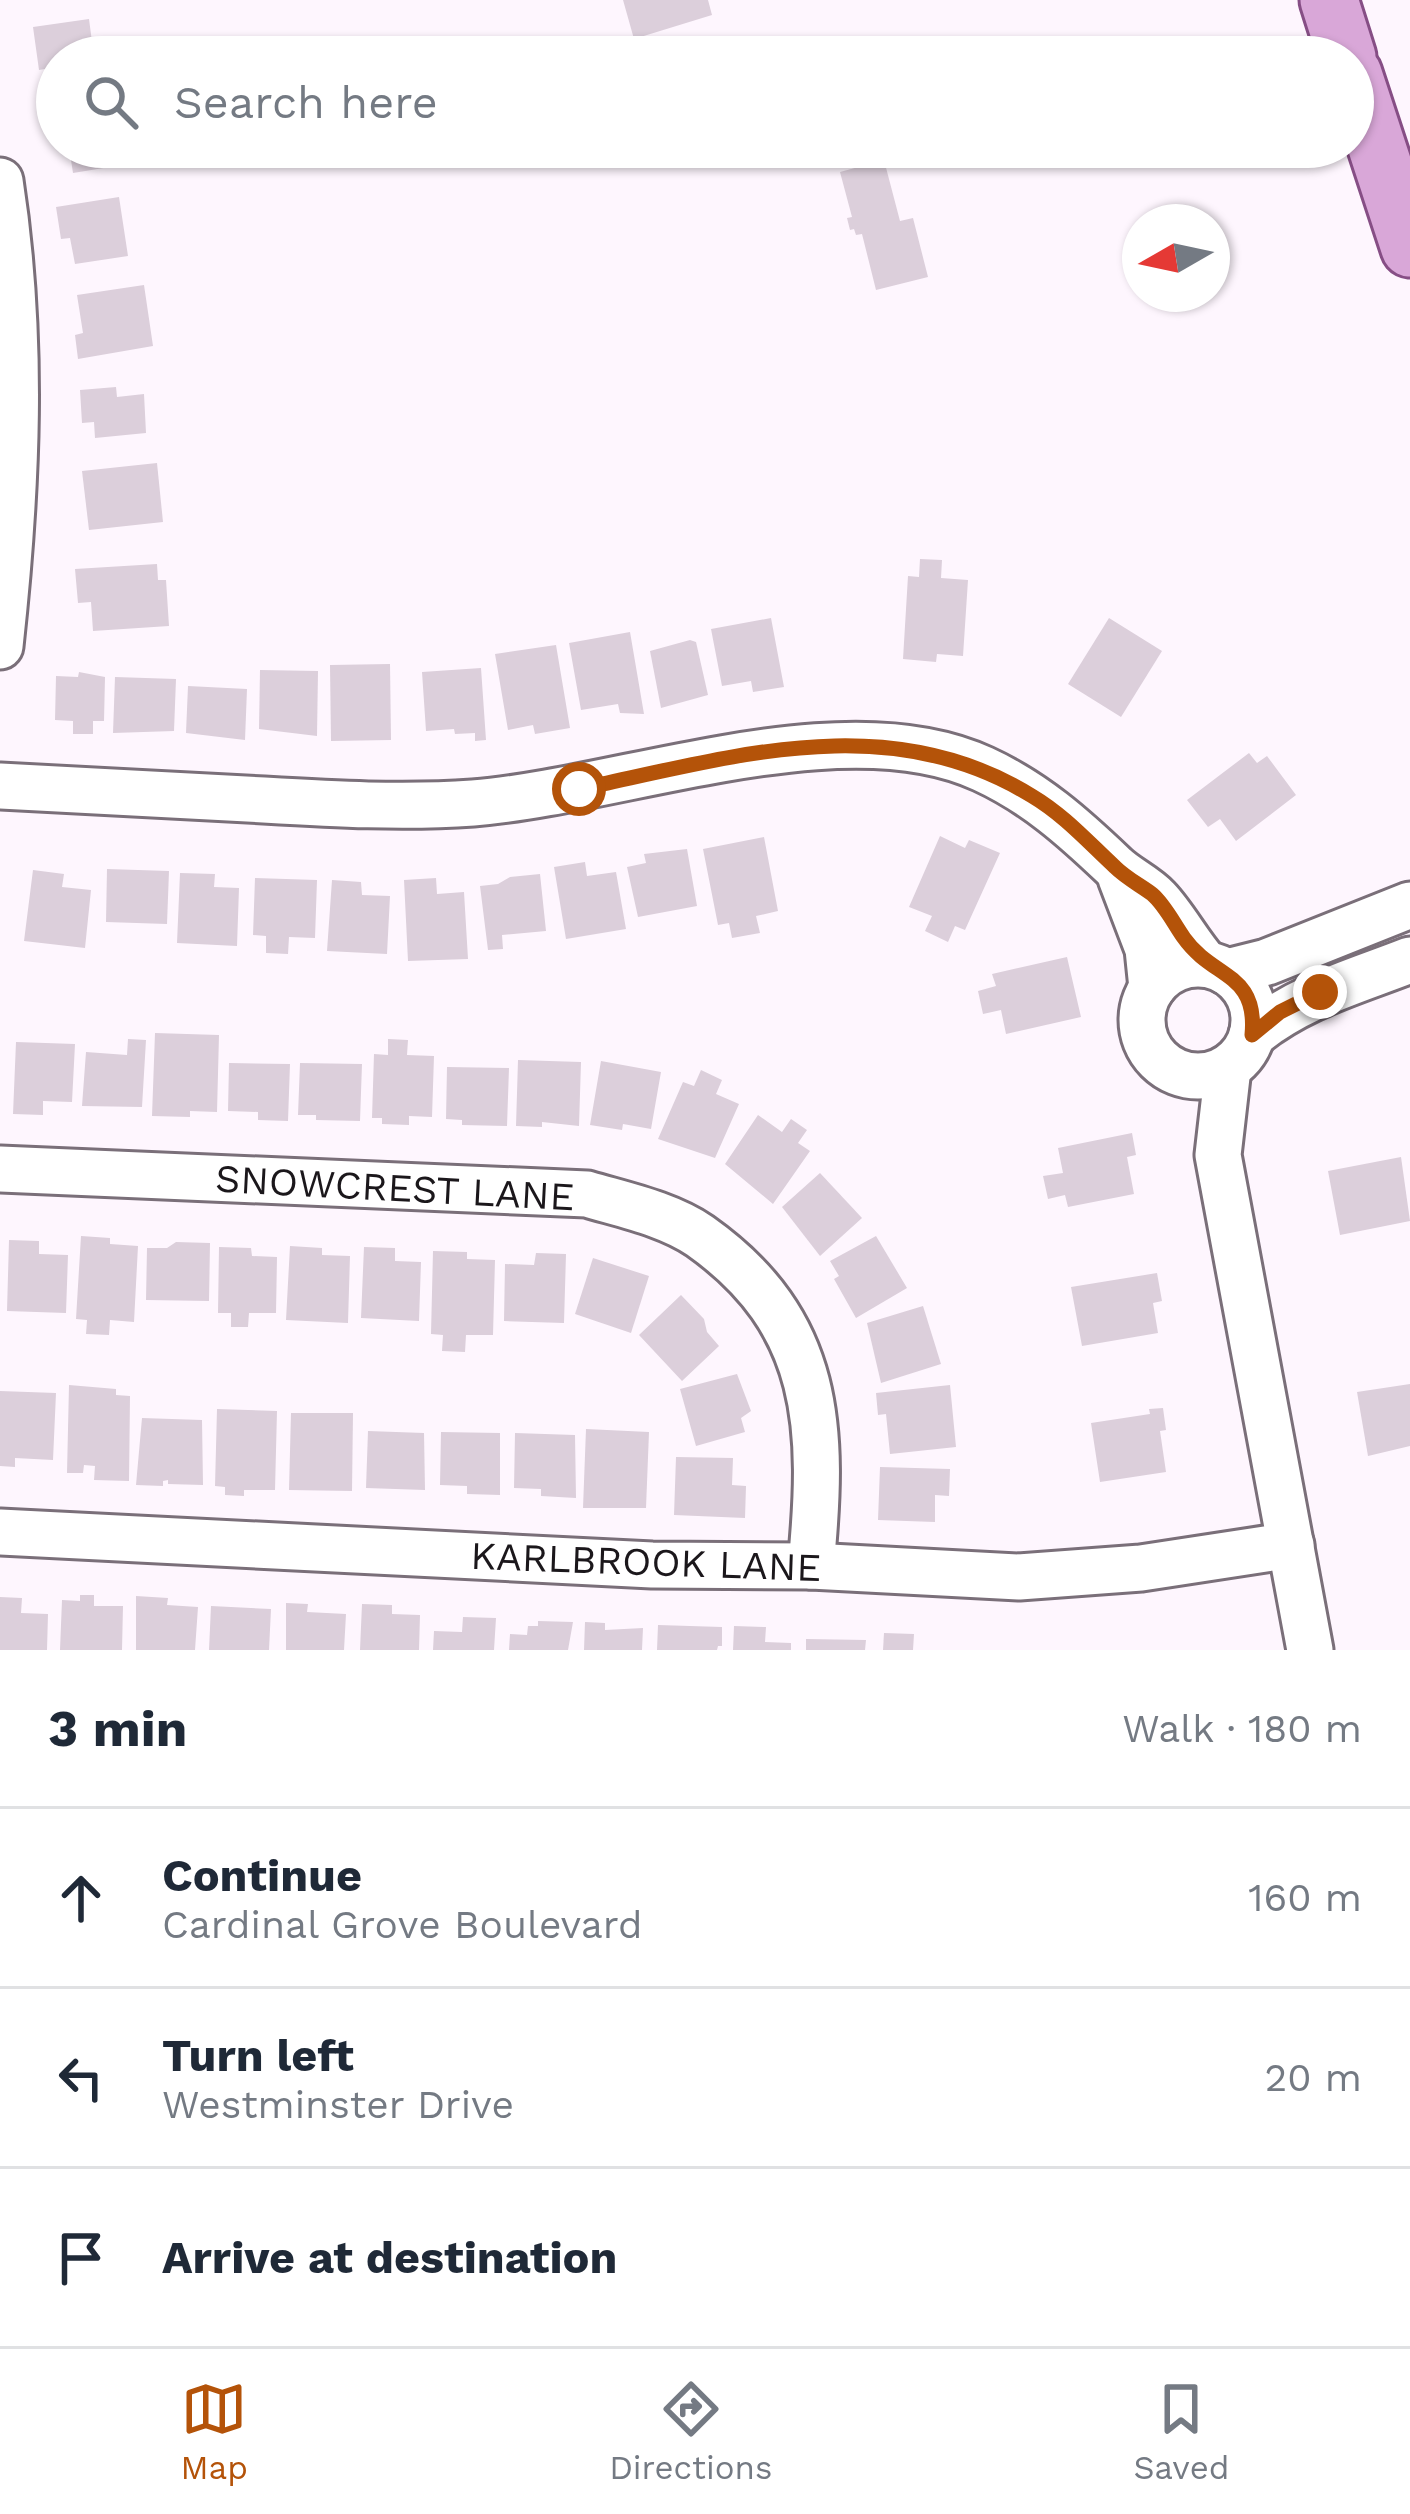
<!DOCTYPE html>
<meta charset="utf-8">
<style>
body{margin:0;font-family:"Work Sans",sans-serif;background:#f2f2f3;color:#1f2937}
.compass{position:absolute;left:1122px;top:204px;width:108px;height:108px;border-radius:50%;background:#fff;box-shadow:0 3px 9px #0004;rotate:261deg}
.stop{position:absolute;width:36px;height:36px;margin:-27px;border:9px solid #b45309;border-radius:50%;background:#fff}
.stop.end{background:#b45309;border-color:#fff;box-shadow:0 3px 12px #0008}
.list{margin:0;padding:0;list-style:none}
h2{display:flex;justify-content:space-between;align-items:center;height:156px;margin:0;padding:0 48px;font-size:51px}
h2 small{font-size:39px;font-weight:400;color:#747a83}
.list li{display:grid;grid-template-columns:78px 1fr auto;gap:36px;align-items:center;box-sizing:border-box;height:180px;padding:0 48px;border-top:3px solid #e0e1e3}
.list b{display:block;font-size:45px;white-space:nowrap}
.list p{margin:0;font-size:39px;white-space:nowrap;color:#747a83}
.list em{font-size:39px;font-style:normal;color:#747a83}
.icon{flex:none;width:66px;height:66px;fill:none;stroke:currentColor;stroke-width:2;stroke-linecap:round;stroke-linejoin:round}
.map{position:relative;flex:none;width:1410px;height:1650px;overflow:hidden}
.search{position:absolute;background:#fff;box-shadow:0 3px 9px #0004;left:36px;right:36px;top:36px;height:132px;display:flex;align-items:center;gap:30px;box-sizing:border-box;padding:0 42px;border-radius:66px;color:#747a83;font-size:45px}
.sheet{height:696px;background:#fff}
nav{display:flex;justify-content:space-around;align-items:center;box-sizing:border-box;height:168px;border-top:3px solid #e0e1e3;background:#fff;font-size:33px;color:#747a83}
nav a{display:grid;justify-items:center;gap:6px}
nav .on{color:#b45309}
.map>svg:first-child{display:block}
.building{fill:#dccfdb}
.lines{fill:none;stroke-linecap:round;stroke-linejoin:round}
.minor-casing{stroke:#7a6f79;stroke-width:51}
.major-casing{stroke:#864e85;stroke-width:63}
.minor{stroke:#fff;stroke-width:45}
.major{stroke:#d9a7d8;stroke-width:57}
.route{stroke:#b45309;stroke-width:15}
.labels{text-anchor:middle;stroke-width:9;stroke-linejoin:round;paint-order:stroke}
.street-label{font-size:39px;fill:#1b171b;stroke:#fff}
</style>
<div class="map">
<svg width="1410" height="1650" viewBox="0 0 1410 1650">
<rect width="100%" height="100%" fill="#fef6fe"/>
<g class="building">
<polygon points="623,0 708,0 712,15 634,39"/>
<polygon points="89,19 94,57 57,57 57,84 48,85 45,69 39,70 33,27"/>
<polygon points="69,147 125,147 128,164 73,173"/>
<polygon points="884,160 900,221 913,218 928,277 876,290 862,234 856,235 854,229 850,230 847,218 852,217 840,172"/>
<polygon points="119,197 128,256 75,264 70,238 61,239 56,207"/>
<polygon points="144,285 153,346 78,359 75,335 83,333 77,295"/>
<polygon points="116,387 117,397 144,394 146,433 95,438 94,422 82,423 80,390"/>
<polygon points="157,463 163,522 89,530 82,471"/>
<polygon points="920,559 942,560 941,578 968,580 963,656 937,654 936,662 903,659 908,576 919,577"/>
<polygon points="157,564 158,580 166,580 169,626 93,631 91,602 78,603 75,569"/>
<polygon points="771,618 784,687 753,692 751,681 722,686 711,629"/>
<polygon points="1109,618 1162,651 1121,717 1068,684"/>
<polygon points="630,632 644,714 620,713 618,704 581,710 569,643"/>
<polygon points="690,640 696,642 708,695 661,708 650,651"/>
<polygon points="556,645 570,728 535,734 533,725 508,730 495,654"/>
<polygon points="390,664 391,740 331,741 330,665"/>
<polygon points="481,668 486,740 475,741 475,733 455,734 454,729 426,731 422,672"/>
<polygon points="260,670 318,671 317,736 259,729"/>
<polygon points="79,672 105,677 104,721 93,721 93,734 73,734 73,721 55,720 56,676 78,677"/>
<polygon points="115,677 176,679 174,731 113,733"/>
<polygon points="188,686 247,689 245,740 186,733"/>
<polygon points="1249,753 1257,763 1267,756 1296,795 1236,841 1220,819 1208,827 1187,800"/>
<polygon points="940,836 965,848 969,840 1000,853 965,930 955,926 948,942 925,931 932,916 909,907"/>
<polygon points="764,837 778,911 756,916 760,933 732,938 729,923 718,925 703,849"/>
<polygon points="687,849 697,906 638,917 627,867 646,863 644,854"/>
<polygon points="585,862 587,876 616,872 626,929 566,939 554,867"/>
<polygon points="107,869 169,871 167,924 106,922"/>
<polygon points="33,870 64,874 62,887 91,890 85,948 24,941"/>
<polygon points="180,873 215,874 214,887 239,888 237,946 177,943"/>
<polygon points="540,874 546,931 502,935 503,949 488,950 480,886 498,884 510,877"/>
<polygon points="255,878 317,880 315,938 289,937 288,954 266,953 266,936 253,935"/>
<polygon points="436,878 437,894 464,892 468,959 408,961 404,880"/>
<polygon points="332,880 361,882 362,895 390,896 387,954 327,951"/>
<polygon points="1067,957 1081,1017 1006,1034 1001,1010 983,1014 978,991 996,986 992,974"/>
<polygon points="155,1033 219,1035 217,1112 190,1111 190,1117 152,1116"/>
<polygon points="128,1039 146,1040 142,1107 82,1106 86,1052 127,1055"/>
<polygon points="388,1039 408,1040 407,1055 434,1056 432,1117 409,1116 409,1125 382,1124 382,1118 372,1118 374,1054 388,1055"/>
<polygon points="16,1042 75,1044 72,1102 43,1101 43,1115 13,1114"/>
<polygon points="518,1060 581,1062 579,1126 542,1122 542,1127 516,1126"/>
<polygon points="601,1061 661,1072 651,1129 623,1124 622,1130 590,1125"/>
<polygon points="229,1063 290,1064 288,1121 258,1120 258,1112 228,1111"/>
<polygon points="300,1063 362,1064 360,1121 316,1120 316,1115 298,1115"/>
<polygon points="447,1067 509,1068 507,1126 462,1125 462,1120 446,1119"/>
<polygon points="701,1070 722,1080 716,1094 739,1104 715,1158 658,1139 683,1082 694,1086"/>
<polygon points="758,1115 782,1132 791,1119 807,1130 798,1143 810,1151 773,1204 725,1164"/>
<polygon points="1132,1133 1136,1155 1127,1157 1134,1194 1068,1207 1065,1195 1048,1199 1043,1176 1063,1173 1058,1148"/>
<polygon points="1401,1157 1410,1221 1340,1235 1328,1171"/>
<polygon points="820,1173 862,1218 820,1256 782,1207"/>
<polygon points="81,1236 110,1238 110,1244 138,1246 134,1322 110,1320 109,1335 86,1334 87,1320 76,1319"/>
<polygon points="876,1236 907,1288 856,1318 834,1279 839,1276 830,1261"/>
<polygon points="9,1240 39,1241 39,1254 68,1255 66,1313 7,1311"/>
<polygon points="176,1242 210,1243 209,1301 146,1300 147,1248 167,1248"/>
<polygon points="290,1246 322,1248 322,1255 350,1256 348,1323 286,1320"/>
<polygon points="219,1247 251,1248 252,1256 277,1257 276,1313 249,1313 248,1327 231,1327 231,1313 218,1313"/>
<polygon points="364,1247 395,1248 395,1261 421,1262 419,1321 361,1318"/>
<polygon points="433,1251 467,1252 467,1259 495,1260 493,1335 466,1335 465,1352 442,1351 443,1335 431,1334"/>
<polygon points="536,1253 566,1254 564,1323 504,1321 505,1264 534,1265"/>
<polygon points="593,1258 649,1276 631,1333 575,1314"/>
<polygon points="1157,1273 1162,1301 1153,1303 1158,1333 1082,1346 1071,1287"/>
<polygon points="681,1295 704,1319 707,1332 719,1346 682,1381 639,1335"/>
<polygon points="923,1306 941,1364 881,1383 867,1323"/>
<polygon points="737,1374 751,1411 741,1418 745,1432 696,1446 680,1389"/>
<polygon points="1410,1384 1410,1446 1368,1456 1357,1392"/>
<polygon points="69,1385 116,1389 116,1395 130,1396 129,1481 94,1480 95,1466 84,1465 83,1473 67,1473"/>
<polygon points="950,1385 956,1447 890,1454 886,1414 878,1415 876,1393"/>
<polygon points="0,1391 56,1393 53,1460 15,1458 15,1467 0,1466"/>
<polygon points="1163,1408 1166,1430 1160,1431 1166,1472 1100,1482 1091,1423 1150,1414 1149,1409"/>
<polygon points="217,1409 277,1411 275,1490 244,1490 244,1496 225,1495 225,1487 215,1486"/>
<polygon points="291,1413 353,1413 352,1491 289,1490"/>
<polygon points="142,1418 202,1420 203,1485 168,1484 168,1480 163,1481 163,1486 136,1485"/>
<polygon points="586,1429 649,1432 646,1508 583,1508"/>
<polygon points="368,1431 424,1433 425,1490 366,1488"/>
<polygon points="441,1432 500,1433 500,1495 467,1494 467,1486 440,1485"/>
<polygon points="515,1433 575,1435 576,1498 541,1496 541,1489 514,1488"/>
<polygon points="676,1457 733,1458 732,1485 746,1486 745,1518 674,1515"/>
<polygon points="880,1467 950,1469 949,1496 935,1495 935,1522 878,1520"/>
<polygon points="80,1595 94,1595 94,1606 123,1606 122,1650 60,1650 62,1600 80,1601"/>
<polygon points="136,1596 168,1598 167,1605 198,1607 195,1650 136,1650"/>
<polygon points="0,1597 22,1598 21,1613 48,1614 47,1650 0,1650"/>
<polygon points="286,1603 308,1604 307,1612 346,1614 344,1650 286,1650"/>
<polygon points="362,1604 392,1605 392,1614 420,1615 419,1650 360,1650"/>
<polygon points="211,1606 271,1609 269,1650 209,1650"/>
<polygon points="463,1617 496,1618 494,1650 433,1650 434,1631 462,1632"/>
<polygon points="538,1621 573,1622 568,1650 509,1650 510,1634 527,1635 528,1626 538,1626"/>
<polygon points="585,1622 605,1623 605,1630 643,1628 642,1650 584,1650"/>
<polygon points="658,1625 722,1627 722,1646 718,1646 717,1650 657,1650"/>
<polygon points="734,1626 766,1627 765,1642 791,1643 791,1650 733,1650"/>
<polygon points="884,1633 914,1634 913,1650 883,1650"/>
<polygon points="806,1639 866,1640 865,1650 806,1650"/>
</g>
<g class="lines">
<defs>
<g id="minor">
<path d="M0 181C24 337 17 490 0 646"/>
<path d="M0 786C88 791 176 796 264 800 333 804 403 808 473 803 623 791 844 704 983 769 1035 793 1073 827 1114 866 1126 878 1145 886 1157 899 1175 918 1188 944 1206 964"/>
<polyline points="1121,878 1148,949 1152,988"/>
<circle cx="1198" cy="1020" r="56"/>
<polyline points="1227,972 1267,962 1410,905"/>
<path d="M1252 1035C1300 996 1354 982 1410 960"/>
<polyline points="1228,1068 1218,1155 1310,1650"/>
<path d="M0 1169 587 1194C624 1205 668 1214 700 1236 823 1323 824 1430 811 1566"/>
<polyline points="0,1532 652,1565 811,1566 1019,1577 1141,1568 1291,1545"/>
</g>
<g id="major">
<polyline points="1329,0 1347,57"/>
<polyline points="1353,74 1410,248"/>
</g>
</defs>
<use href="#minor" class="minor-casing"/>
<use href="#major" class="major-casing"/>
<use href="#minor" class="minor"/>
<use href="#major" class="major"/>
</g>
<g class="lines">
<path class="route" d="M579 789C732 757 889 707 1032 796 1064 815 1088 842 1115 867 1126 878 1140 885 1152 894 1165 905 1174 924 1184 938 1213 979 1258 972 1252 1035L1280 1012 1320 992"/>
</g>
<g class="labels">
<g class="street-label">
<text transform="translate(395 1187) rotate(3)" y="14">SNOWCREST LANE</text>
<text transform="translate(646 1561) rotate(2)" y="14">KARLBROOK LANE</text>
</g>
</g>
</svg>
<svg class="compass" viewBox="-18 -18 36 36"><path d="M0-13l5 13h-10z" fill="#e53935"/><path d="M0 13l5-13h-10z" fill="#747a83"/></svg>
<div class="stop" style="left:579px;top:789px"></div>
<div class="stop end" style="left:1320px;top:992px"></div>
<div class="search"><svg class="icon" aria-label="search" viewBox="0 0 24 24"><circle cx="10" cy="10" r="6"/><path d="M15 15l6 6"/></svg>Search here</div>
</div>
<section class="sheet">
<h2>3 min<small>Walk · 180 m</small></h2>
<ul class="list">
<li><svg class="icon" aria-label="ahead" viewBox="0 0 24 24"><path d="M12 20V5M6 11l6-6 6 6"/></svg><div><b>Continue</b><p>Cardinal Grove Boulevard</p></div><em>160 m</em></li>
<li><svg class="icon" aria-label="left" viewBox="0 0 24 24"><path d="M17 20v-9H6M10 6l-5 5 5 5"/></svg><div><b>Turn left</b><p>Westminster Drive</p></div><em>20 m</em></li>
<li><svg class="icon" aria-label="arrive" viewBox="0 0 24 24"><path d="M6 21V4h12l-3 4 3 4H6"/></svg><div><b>Arrive at destination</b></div></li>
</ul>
</section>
<nav>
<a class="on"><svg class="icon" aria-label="map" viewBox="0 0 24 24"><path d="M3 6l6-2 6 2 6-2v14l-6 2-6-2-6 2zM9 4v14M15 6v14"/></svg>Map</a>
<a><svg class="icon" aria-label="directions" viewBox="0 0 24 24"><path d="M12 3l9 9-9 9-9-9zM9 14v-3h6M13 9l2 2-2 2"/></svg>Directions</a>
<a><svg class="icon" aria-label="saved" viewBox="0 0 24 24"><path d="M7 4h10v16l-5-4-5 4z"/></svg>Saved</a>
</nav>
